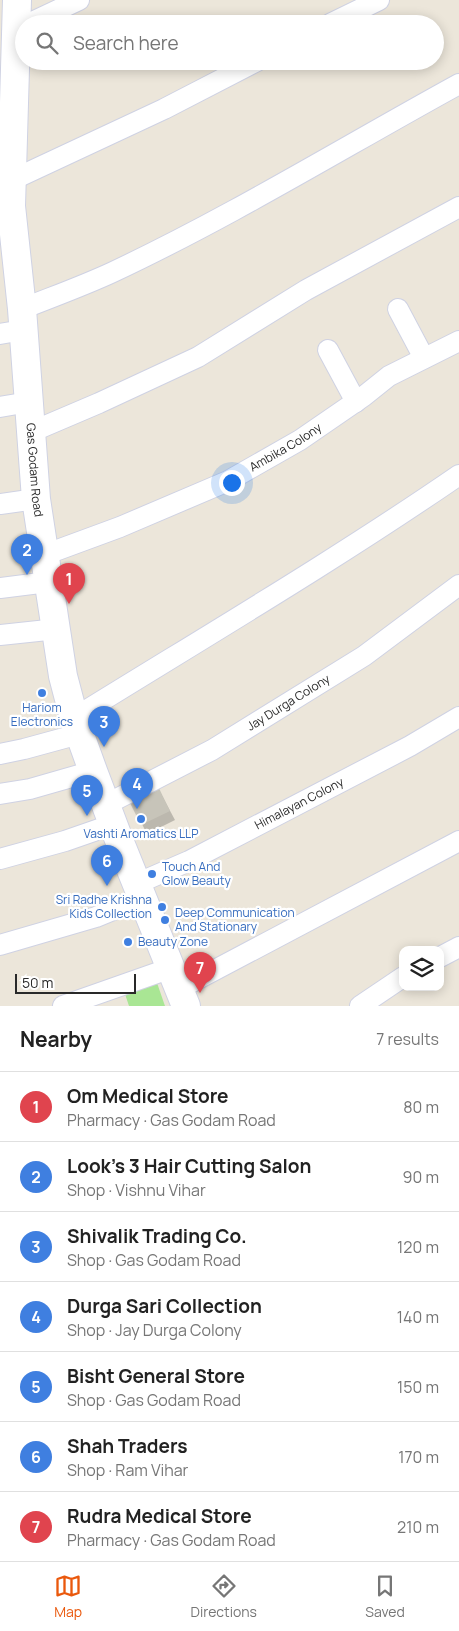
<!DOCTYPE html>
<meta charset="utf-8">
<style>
body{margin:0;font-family:Manrope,sans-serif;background:#f6f6f6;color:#222}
.controls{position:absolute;right:15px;bottom:15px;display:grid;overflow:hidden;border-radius:10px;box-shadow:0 2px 12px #0003}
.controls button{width:45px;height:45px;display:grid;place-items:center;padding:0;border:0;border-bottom:1px solid #e0e0e0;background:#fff;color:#222;font:25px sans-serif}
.scale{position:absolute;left:15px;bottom:12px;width:121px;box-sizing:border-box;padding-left:5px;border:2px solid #292929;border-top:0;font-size:14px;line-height:18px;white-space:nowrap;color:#292929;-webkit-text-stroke:4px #fff;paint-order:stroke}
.you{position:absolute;left:231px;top:482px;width:18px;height:18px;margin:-12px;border:4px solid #fff;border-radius:50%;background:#1a73e8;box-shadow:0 0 0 8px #1a73e833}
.badge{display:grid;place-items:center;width:32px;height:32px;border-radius:50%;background:#ea580c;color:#fff;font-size:16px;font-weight:700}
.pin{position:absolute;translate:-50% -41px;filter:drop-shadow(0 1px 2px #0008)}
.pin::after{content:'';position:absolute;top:26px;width:18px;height:15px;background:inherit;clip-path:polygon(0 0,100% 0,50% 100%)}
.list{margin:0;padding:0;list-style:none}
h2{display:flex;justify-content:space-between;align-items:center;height:65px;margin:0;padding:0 20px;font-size:21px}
h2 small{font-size:16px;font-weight:400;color:#767676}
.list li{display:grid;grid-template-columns:32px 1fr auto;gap:15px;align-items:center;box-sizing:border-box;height:70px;padding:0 20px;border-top:1px solid #e0e0e0}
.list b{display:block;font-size:19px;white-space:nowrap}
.list p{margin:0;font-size:16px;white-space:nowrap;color:#767676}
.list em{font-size:16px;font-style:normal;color:#767676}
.icon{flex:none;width:28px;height:28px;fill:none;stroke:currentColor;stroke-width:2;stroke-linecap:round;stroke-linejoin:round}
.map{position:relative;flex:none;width:459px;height:1006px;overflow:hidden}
.search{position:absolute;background:#fff;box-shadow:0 2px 12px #0003;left:15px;right:15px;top:15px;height:55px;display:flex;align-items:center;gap:12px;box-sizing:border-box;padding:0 18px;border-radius:28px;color:#767676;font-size:19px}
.sheet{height:555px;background:#fff}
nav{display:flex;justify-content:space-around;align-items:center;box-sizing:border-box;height:70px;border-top:1px solid #e0e0e0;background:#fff;font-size:14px;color:#767676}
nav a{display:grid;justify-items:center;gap:2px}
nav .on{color:#ea580c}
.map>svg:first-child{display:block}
.green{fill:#a9e694}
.shadow{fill:#0003}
.building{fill:#c7c4b9}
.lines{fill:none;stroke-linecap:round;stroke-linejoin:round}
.street-casing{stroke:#cfd2e3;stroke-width:22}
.secondary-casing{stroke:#cfd2e3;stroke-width:30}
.street{stroke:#fff;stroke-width:20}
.secondary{stroke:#fff;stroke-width:28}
.shop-dot{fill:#3f7fe0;stroke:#fff;stroke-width:2}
.labels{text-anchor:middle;stroke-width:4.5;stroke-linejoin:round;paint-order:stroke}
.street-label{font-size:12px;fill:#292929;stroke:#fff}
.shop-label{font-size:12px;fill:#366cbe;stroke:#fff;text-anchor:start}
</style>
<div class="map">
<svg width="459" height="1006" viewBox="0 0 459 1006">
<rect width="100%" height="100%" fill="#ece6da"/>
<polygon class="green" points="155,977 165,1006 129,1006 123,988"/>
<polygon class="shadow" points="160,792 175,820 147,834 142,824"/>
<polygon class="building" points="156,782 170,811 141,825 127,797"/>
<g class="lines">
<defs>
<g id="street">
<polyline points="28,24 79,0"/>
<polyline points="330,24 379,0"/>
<polyline points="12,180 164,109 257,61"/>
<path d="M22 309C52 297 83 286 113 272 232 216 344 147 459 84"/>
<polyline points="398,309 424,358"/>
<polyline points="0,334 23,330"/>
<polyline points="328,350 356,402"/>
<polyline points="0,407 29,402"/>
<polyline points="31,432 99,403 198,357 306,290 459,207"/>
<polyline points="0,504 36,499"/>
<path id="s1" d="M44 555 120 527 228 481 300 440 364 396 389 376 459 341"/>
<polyline points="0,588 48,582"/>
<polyline points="0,635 57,629"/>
<path d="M74 718C203 638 334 561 459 475"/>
<polyline points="0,754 24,749 79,734"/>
<polyline points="0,794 30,789 93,771"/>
<path id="s2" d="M107 804 212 750 364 656 459 585"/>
<polyline points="0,859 65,841 114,824"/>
<path id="s3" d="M136 884 189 861 410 746 459 717"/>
<polyline points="0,945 96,917 142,898"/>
<polyline points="440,957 459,947"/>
<polyline points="179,989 459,841"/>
<polyline points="63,1006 171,968"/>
<polyline points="360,1006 403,977"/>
</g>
<g id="secondary">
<path id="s4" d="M17 0 11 206 22 309 36 499 63 676 74 718 93 771 121 845 186 1006"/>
</g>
</defs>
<use href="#street" class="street-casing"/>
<use href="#secondary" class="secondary-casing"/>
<use href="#street" class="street"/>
<use href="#secondary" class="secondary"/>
</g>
<g class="shop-dot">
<circle cx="42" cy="693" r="5"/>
<circle cx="141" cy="819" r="5"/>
<circle cx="152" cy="874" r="5"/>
<circle cx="162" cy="907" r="5"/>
<circle cx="165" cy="920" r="5"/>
<circle cx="128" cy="942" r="5"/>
</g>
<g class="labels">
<g class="street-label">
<text dy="4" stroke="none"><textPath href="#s1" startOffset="265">Ambika Colony</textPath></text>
<text dy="4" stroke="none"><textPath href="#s4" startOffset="471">Gas Godam Road</textPath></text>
<text dy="4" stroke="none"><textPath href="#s2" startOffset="208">Jay Durga Colony</textPath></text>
<text dy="4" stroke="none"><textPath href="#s3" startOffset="182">Himalayan Colony</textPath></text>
</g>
<g class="shop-label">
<text x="42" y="712" text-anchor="middle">Hariom<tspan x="42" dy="14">Electronics</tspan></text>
<text x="141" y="838" text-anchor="middle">Vashti Aromatics LLP</text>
<text x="162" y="871">Touch And<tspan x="162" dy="14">Glow Beauty</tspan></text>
<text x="152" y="904" text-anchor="end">Sri Radhe Krishna<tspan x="152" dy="14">Kids Collection</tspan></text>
<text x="175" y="917">Deep Communication<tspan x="175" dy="14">And Stationary</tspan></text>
<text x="138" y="946">Beauty Zone</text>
</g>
</g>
</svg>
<div class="controls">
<button><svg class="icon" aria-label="layers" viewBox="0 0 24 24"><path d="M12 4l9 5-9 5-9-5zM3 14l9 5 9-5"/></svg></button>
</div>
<div class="scale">50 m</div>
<div class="you"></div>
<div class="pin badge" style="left:69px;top:604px;background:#e0444e">1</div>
<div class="pin badge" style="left:27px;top:575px;background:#3f7fe0">2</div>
<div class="pin badge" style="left:104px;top:747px;background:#3f7fe0">3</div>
<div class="pin badge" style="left:137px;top:809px;background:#3f7fe0">4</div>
<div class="pin badge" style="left:87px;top:816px;background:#3f7fe0">5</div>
<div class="pin badge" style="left:107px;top:886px;background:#3f7fe0">6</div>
<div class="pin badge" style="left:200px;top:993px;background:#e0444e">7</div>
<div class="search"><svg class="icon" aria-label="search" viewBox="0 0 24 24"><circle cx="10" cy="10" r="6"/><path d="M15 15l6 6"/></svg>Search here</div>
</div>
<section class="sheet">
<h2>Nearby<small>7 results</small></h2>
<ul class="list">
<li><span class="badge" style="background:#e0444e">1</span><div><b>Om Medical Store</b><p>Pharmacy · Gas Godam Road</p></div><em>80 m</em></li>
<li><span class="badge" style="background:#3f7fe0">2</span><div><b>Look's 3 Hair Cutting Salon</b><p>Shop · Vishnu Vihar</p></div><em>90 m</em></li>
<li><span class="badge" style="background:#3f7fe0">3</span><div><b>Shivalik Trading Co.</b><p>Shop · Gas Godam Road</p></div><em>120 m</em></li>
<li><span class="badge" style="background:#3f7fe0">4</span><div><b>Durga Sari Collection</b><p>Shop · Jay Durga Colony</p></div><em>140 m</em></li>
<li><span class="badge" style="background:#3f7fe0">5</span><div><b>Bisht General Store</b><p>Shop · Gas Godam Road</p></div><em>150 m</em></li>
<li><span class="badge" style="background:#3f7fe0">6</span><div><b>Shah Traders</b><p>Shop · Ram Vihar</p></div><em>170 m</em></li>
<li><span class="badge" style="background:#e0444e">7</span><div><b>Rudra Medical Store</b><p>Pharmacy · Gas Godam Road</p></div><em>210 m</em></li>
</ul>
</section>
<nav>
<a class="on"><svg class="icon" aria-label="map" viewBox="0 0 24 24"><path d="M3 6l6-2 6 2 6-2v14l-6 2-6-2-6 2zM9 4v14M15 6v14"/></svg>Map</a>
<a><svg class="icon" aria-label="directions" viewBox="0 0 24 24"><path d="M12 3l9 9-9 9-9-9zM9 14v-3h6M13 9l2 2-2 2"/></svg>Directions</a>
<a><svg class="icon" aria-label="saved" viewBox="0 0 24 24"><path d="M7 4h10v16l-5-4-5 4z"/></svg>Saved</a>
</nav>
